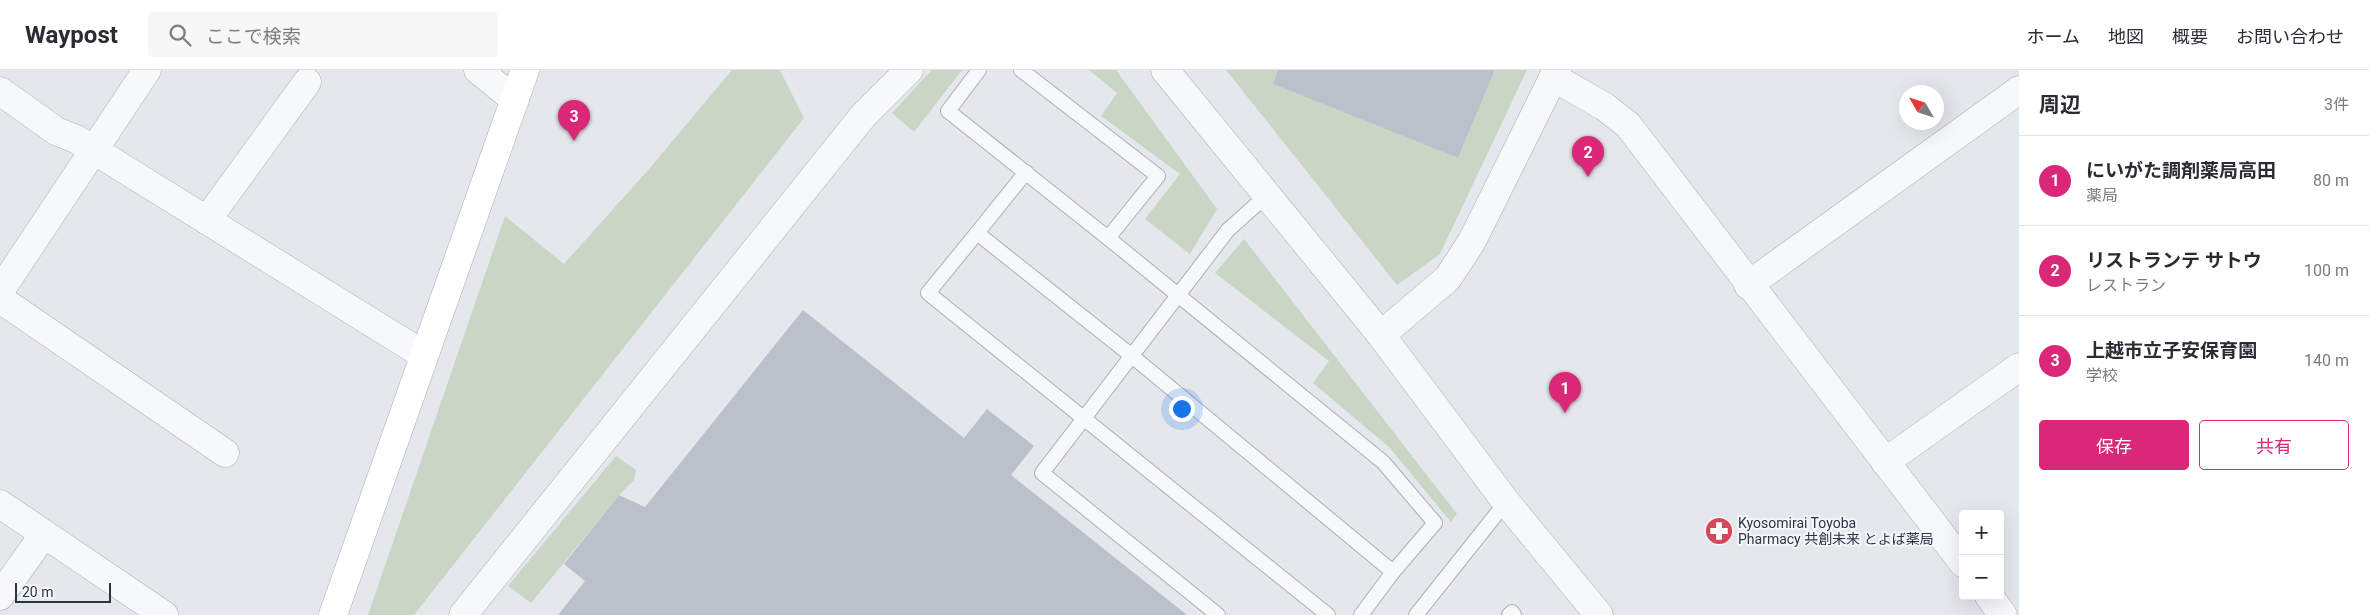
<!DOCTYPE html>
<html lang="ja">
<meta charset="utf-8">
<style>
body{margin:0;font-family:Roboto,"Noto Sans JP",sans-serif;background:#f7f7f7;color:#2b2b33}
.controls{position:absolute;right:15px;bottom:15px;display:grid;overflow:hidden;border-radius:5px;box-shadow:0 5px 20px #0002}
.controls button{width:45px;height:45px;display:grid;place-items:center;padding:0;border:0;border-bottom:1px solid #e1e1e2;background:#fff;color:#2b2b33;font:25px sans-serif}
.compass{position:absolute;left:1899px;top:15px;width:45px;height:45px;border-radius:50%;background:#fff;box-shadow:0 5px 20px #0002;rotate:309deg}
.scale{position:absolute;left:15px;bottom:12px;width:96px;box-sizing:border-box;padding-left:5px;border:2px solid #2b3445;border-top:0;font-size:14px;line-height:18px;white-space:nowrap;color:#2b3445;-webkit-text-stroke:4px #f4f6f9;paint-order:stroke}
.you{position:absolute;left:1181px;top:338px;width:18px;height:18px;margin:-12px;border:4px solid #fff;border-radius:50%;background:#1a73e8;box-shadow:0 0 0 8px #1a73e833}
.badge{display:grid;place-items:center;width:32px;height:32px;border-radius:50%;background:#db2777;color:#fff;font-size:16px;font-weight:700}
.pin{position:absolute;translate:-50% -41px;filter:drop-shadow(0 1px 2px #0008)}
.pin::after{content:'';position:absolute;top:26px;width:18px;height:15px;background:inherit;clip-path:polygon(0 0,100% 0,50% 100%)}
.list{margin:0;padding:0;list-style:none}
h2{display:flex;justify-content:space-between;align-items:center;height:65px;margin:0;padding:0 20px;font-size:21px}
h2 small{font-size:16px;font-weight:400;color:#7c7c81}
.list li{display:grid;grid-template-columns:32px 1fr auto;gap:15px;align-items:center;box-sizing:border-box;height:90px;padding:0 20px;border-top:1px solid #e1e1e2}
.list b{display:block;font-size:19px;white-space:nowrap}
.list p{margin:0;font-size:16px;white-space:nowrap;color:#7c7c81}
.list em{font-size:16px;font-style:normal;color:#7c7c81}
.actions{display:flex;gap:10px;padding:15px 20px}
.actions a{flex:1;padding:11px 0;border:1px solid #db2777;border-radius:5px;text-align:center;font-size:18px;color:#db2777}
.actions .main{background:#db2777;color:#fff}
.icon{flex:none;width:28px;height:28px;fill:none;stroke:currentColor;stroke-width:2;stroke-linecap:round;stroke-linejoin:round}
.map{position:relative;flex:none;width:2019px;height:545px;overflow:hidden}
header{display:flex;align-items:center;gap:30px;box-sizing:border-box;height:70px;padding:0 25px;background:#fff;border-bottom:1px solid #e1e1e2}
header strong{font-size:24px}
nav{display:flex;gap:28px;margin-inline-start:auto;font-size:18px}
.search{width:350px;height:45px;background:#f7f7f7;display:flex;align-items:center;gap:12px;box-sizing:border-box;padding:0 18px;border-radius:5px;color:#7c7c81;font-size:19px}
main{display:flex}
aside{flex:1;background:#fff}
.map>svg:first-child{display:block}
.green{fill:#c9d6c5}
.building{fill:#bbc0ca}
.lines{fill:none;stroke-linecap:round;stroke-linejoin:round}
.lane-casing{stroke:#a9aeb7;stroke-width:16}
.street-casing{stroke:#a9aeb7;stroke-width:29}
.secondary-casing{stroke:#a9aeb7;stroke-width:29}
.lane{stroke:#f7f8fa;stroke-width:14}
.street{stroke:#f7f8fa;stroke-width:28}
.secondary{stroke:#fff;stroke-width:28}
.labels{text-anchor:middle;stroke-width:4;stroke-linejoin:round;paint-order:stroke}
.poi-label{font-size:14px;fill:#2b3445;stroke:#f4f6f9;text-anchor:start}
</style>
<header>
<strong>Waypost</strong>
<div class="search"><svg class="icon" aria-label="search" viewBox="0 0 24 24"><circle cx="10" cy="10" r="6"/><path d="M15 15l6 6"/></svg>ここで検索</div>
<nav><a>ホーム</a><a>地図</a><a>概要</a><a>お問い合わせ</a></nav>
</header>
<main>
<div class="map">
<svg width="2019" height="545" viewBox="0 0 2019 545">
<rect width="100%" height="100%" fill="#e4e7ec"/>
<g class="green">
<polygon points="732,0 780,0 804,48 414,545 368,545 505,146 564,194 649,99"/>
<polygon points="932,0 962,0 914,62 892,43"/>
<polygon points="1089,0 1116,0 1217,139 1190,184 1145,149 1180,104 1101,46 1117,23"/>
<polygon points="1226,0 1278,0 1273,14 1458,88 1495,0 1527,0 1440,184 1397,215"/>
<polygon points="1244,169 1457,444 1451,452 1389,377 1313,313 1329,291 1215,203"/>
<polygon points="616,386 636,400 634,410 619,425 531,533 508,516"/>
</g>
<g class="building">
<polygon points="1278,0 1495,0 1458,88 1273,14"/>
<polygon points="803,240 964,368 987,339 1034,376 1011,405 1187,545 558,545 585,511 564,494 619,425 645,437"/>
</g>
<g class="lines">
<defs>
<g id="lane">
<polyline points="979,0 948,41 1108,168 1383,392 1435,453 1393,502"/>
<polyline points="1021,0 1158,106 1108,168"/>
<polyline points="977,163 1026,102"/>
<polyline points="1218,545 1042,403 1228,160 1267,125"/>
<polyline points="1328,545 928,223 977,163 1132,286 1393,502 1361,545"/>
<polyline points="1416,545 1506,432"/>
<polyline points="1509,545 1512,542 1514,545"/>
</g>
<g id="street">
<polyline points="478,0 515,30"/>
<polyline points="1165,0 1381,265 1506,432 1599,545"/>
<polyline points="1553,7 1605,37 1628,55 1963,493"/>
<polyline points="0,21 56,61 76,69 424,285"/>
<polyline points="207,150 307,12"/>
<polyline points="1748,215 2019,20"/>
<polyline points="0,221 147,0"/>
<polyline points="0,229 225,383"/>
<polyline points="1381,265 1448,208 1472,171 1557,0"/>
<polyline points="1885,392 2019,297"/>
<polyline points="0,434 164,545"/>
<polyline points="0,526 44,464"/>
<polyline points="1989,526 2003,545"/>
<polyline points="463,545 863,46 909,0"/>
</g>
<polyline id="secondary" points="333,545 525,0"/>
</defs>
<use href="#lane" class="lane-casing"/>
<use href="#street" class="street-casing"/>
<use href="#secondary" class="secondary-casing"/>
<use href="#lane" class="lane"/>
<use href="#street" class="street"/>
<use href="#secondary" class="secondary"/>
</g>
<defs>
<symbol id="pharmacy-disc" viewBox="-11 -11 22 22"><circle r="9.5" fill="#d1495b" stroke="#f4f6f9"/><path d="M-2-6h4v4h4v4h-4v4h-4v-4h-4v-4h4Z" fill="#fff"/></symbol>
</defs>
<g fill-rule="evenodd">
<use href="#pharmacy-disc" x="1703" y="445" width="32" height="32"/>
</g>
<g class="labels">
<g class="poi-label">
<text x="1738" y="458">Kyosomirai Toyoba<tspan x="1738" dy="16">Pharmacy 共創未来 とよば薬局</tspan></text>
</g>
</g>
</svg>
<div class="controls">
<button>+</button>
<button>−</button>
</div>
<svg class="compass" viewBox="-18 -18 36 36"><path d="M0-13l5 13h-10z" fill="#e53935"/><path d="M0 13l5-13h-10z" fill="#7c7c81"/></svg>
<div class="scale">20 m</div>
<div class="you"></div>
<div class="pin badge" style="left:1565px;top:343px">1</div>
<div class="pin badge" style="left:1588px;top:107px">2</div>
<div class="pin badge" style="left:574px;top:71px">3</div>
</div>
<aside>
<h2>周辺<small>3件</small></h2>
<ul class="list">
<li><span class="badge">1</span><div><b>にいがた調剤薬局高田</b><p>薬局</p></div><em>80 m</em></li>
<li><span class="badge">2</span><div><b>リストランテ サトウ</b><p>レストラン</p></div><em>100 m</em></li>
<li><span class="badge">3</span><div><b>上越市立子安保育園</b><p>学校</p></div><em>140 m</em></li>
</ul>
<div class="actions"><a class="main">保存</a><a>共有</a></div>
</aside>
</main>
